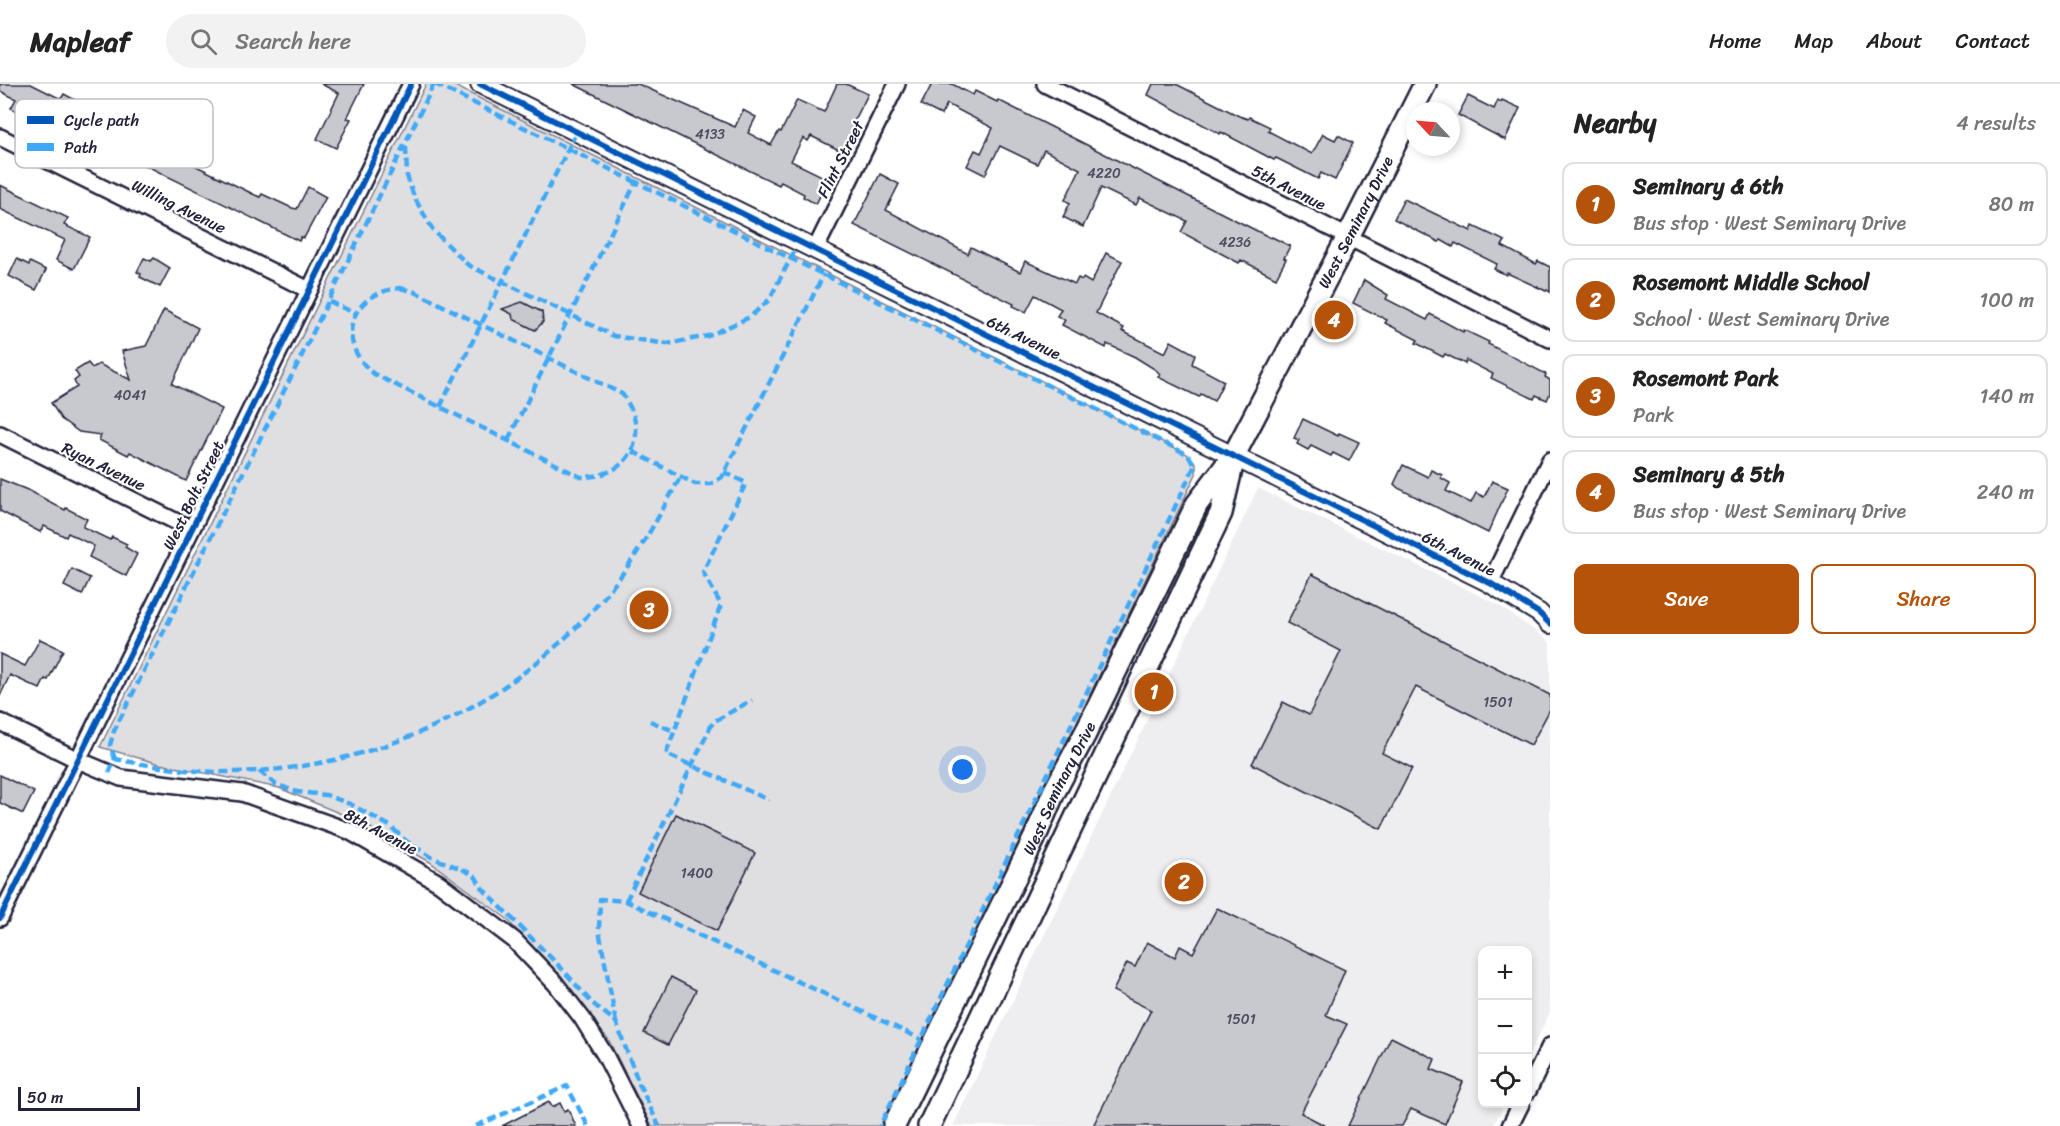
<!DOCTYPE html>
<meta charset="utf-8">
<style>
body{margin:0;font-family:Sriracha,sans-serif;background:#f2f2f2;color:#222}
.controls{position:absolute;right:18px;bottom:18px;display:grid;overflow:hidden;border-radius:12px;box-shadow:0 3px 9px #0003}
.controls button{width:54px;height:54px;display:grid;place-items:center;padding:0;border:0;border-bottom:2px solid #e0e0e0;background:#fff;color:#222;font:30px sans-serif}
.compass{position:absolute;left:1406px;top:18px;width:54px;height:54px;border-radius:50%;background:#fff;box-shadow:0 3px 9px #0003;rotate:296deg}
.scale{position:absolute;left:18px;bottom:15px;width:122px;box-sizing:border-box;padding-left:6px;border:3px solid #22223b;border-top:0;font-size:16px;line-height:21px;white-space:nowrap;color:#22223b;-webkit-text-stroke:4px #fff;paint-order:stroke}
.you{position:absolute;left:963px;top:686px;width:21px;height:21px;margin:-15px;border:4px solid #fff;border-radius:50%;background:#1a73e8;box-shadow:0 0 0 9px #1a73e833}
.badge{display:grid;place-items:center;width:39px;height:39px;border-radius:50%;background:#b45309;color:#fff;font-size:20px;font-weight:700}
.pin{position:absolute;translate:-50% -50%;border:3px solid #fff;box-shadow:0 2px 6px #0006}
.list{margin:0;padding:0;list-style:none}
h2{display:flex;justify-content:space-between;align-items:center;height:78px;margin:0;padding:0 24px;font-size:26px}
h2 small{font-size:20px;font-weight:400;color:#767676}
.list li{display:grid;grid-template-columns:39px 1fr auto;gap:18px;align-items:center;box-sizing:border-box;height:84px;margin:0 12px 12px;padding:0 12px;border:2px solid #e0e0e0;border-radius:12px}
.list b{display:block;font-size:22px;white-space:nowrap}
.list p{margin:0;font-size:20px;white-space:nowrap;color:#767676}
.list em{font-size:20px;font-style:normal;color:#767676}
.actions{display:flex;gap:12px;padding:18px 24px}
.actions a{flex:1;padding:14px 0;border:2px solid #b45309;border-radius:12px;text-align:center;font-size:21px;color:#b45309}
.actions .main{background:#b45309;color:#fff}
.icon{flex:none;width:33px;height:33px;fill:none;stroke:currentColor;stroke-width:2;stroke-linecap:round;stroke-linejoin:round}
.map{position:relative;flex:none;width:1550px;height:1042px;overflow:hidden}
header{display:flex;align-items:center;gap:36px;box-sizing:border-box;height:84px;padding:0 30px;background:#fff;border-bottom:2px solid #e0e0e0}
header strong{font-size:28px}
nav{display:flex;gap:33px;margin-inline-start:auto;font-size:21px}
.search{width:420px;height:54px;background:#f2f2f2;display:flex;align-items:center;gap:15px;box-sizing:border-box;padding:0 21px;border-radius:33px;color:#767676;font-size:22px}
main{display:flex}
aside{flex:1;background:#fff}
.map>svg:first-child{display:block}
.built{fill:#eeeef1}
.green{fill:#dfdfe2;stroke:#80808e;stroke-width:1.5}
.building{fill:#c8c8cf;stroke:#22223b;stroke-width:1.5}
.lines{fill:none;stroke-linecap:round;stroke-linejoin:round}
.minor-casing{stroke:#22223b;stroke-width:20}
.tertiary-casing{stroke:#22223b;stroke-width:22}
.secondary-casing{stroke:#22223b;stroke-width:26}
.minor{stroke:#fff;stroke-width:15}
.tertiary{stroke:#fff;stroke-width:18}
.secondary{stroke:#fff;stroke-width:21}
.quiet{stroke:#3fa9f5;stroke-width:4.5;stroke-dasharray:9 4.5;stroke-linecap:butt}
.cycleway-casing{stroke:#fff;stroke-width:10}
.cycleway{stroke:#0057b8;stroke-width:6}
.labels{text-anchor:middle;stroke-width:4.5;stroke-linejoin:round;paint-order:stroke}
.number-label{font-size:14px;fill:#4c4c60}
.street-label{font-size:16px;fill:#22223b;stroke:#fff}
.key{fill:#fff;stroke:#bdbdc4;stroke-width:1.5}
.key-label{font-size:16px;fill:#22223b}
</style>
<header>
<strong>Mapleaf</strong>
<div class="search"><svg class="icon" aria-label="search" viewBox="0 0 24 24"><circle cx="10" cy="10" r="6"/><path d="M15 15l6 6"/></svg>Search here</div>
<nav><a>Home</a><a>Map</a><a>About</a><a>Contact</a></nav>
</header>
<main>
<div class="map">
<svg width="1550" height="1042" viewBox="0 0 1550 1042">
<rect width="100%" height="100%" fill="#fff"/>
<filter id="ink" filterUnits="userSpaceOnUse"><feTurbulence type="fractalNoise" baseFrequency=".0167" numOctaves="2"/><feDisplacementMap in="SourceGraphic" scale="12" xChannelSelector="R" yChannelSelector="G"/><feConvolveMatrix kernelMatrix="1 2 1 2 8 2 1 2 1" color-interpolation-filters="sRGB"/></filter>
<g filter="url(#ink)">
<polygon class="built" points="1258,404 1495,519 1546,554 1550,559 1550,928 1528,973 1528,866 1482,866 1482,1020 1505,1020 1493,1042 953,1042"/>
<polygon class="green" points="426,0 451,0 1187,370 1196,380 1196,390 883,1042 652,1042 608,955 507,835 430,778 358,737 279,704 160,680 100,663"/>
<g class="building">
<polygon points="0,0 31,0 61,15 64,10 107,33 108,31 126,40 129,35 142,42 136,54 159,66 160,64 255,111 260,113 262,110 292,124 297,125 308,103 326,113 304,154 301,153 299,157 86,52 85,53 62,43 59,48 11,24 16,15 0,7"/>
<polygon points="321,0 364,0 347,34 351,35 336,64 317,55 339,9"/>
<polygon points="573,0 638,0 735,43 743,26 756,33 748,49 771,61 779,47 781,48 797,16 824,28 837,0 846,0 868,10 852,42 856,45 849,58 847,57 841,67 811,52 808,57 803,54 791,77 828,95 816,120 803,113 804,110 781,98 779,101"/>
<polygon points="932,0 952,0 973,11 975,7 997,18 998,16 1271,154 1272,153 1290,162 1284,174 1286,175 1276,194 1241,176 1239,179 1181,148 1187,137 1140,114 1136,121 1101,104 1083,143 1063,133 1070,119 1065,116 1080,85 1044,66 1037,80 1000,62 985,91 967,82 975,66 981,69 993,44 947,20 941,31 921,21"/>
<polygon points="1153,0 1176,0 1239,32 1248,35 1249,33 1270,43 1268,47 1312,70 1323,50 1335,56 1338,51 1353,59 1335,96 1321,89 1318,95 1276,74 1274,76 1221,48 1220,50 1148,11"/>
<polygon points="1468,12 1494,25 1498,16 1501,18 1502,16 1520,24 1505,56 1458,31"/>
<polygon points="880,90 899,100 886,126 968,170 971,163 1020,188 1025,177 1075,200 1078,194 1082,196 1083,194 1091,199 1106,169 1122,177 1096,229 1124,244 1122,247 1165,269 1171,257 1195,270 1192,280 1224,297 1214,317 1201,310 1199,313 1158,293 1160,290 1156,286 1135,273 1107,260 1106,264 1062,241 1065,236 1057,232 1061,225 1035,211 1026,228 1013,222 1014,220 854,141"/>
<polygon points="0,101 68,134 64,141 90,153 74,185 56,176 65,156 0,125"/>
<polygon points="1404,115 1471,147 1473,142 1505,157 1502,162 1536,180 1538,177 1550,183 1550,208 1547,206 1546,207 1507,189 1506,191 1494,185 1497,180 1455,159 1453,163 1441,156 1439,158 1394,135"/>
<polygon points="144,174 151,177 154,174 170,184 160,203 140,193 141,190 137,188"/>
<polygon points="17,175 29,181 30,178 46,186 36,206 9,192"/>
<polygon points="1364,196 1388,211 1386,215 1427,236 1430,230 1463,248 1464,246 1489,258 1488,260 1546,290 1545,293 1550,296 1550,309 1547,316 1536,311 1534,315 1491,294 1493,290 1466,276 1465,280 1445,270 1443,273 1416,259 1418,256 1385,239 1387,236 1353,219"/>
<polygon points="522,218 542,228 543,238 535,246 513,235 512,230 502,225"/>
<polygon points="164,226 198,244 172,300 222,325 186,397 130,368 128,371 99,356 101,351 79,348 61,335 51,319 77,303 74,297 79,293 75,287 88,279 92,284 99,280 131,296 122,267 146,262"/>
<polygon points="1303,335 1338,352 1339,349 1359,358 1349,377 1333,369 1331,372 1311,362 1308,366 1297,360 1299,356 1294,354"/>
<polygon points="1403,381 1428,393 1431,386 1442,391 1441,394 1450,399 1446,407 1471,419 1476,409 1484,413 1492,397 1508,404 1488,449 1398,404 1394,400"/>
<polygon points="0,395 30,407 65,426 66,424 87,435 83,443 110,456 112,453 127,460 125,463 137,470 126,492 89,473 94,462 68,449 66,453 44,442 40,448 0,427"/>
<polygon points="72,485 90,494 82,511 64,502"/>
<polygon points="1312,490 1550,611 1550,625 1531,661 1416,603 1382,669 1412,684 1381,745 1252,680 1283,618 1309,631 1341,567 1287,539"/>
<polygon points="40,555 63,566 48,596 45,595 40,605 10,591 0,612 0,570 25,582"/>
<polygon points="0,691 34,708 23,730 0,719"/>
<polygon points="676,730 755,769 717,847 638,808"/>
<polygon points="1217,824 1345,886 1326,931 1347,940 1301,1029 1326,1042 1093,1042 1151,926 1113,907 1127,879 1135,883 1147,858 1175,873 1180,862 1193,869"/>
<polygon points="671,893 696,906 668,961 644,949"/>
<polygon points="1391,953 1435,975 1431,985 1463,998 1445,1040 1411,1025 1402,1042 1348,1042"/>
<polygon points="549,1018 552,1023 560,1019 564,1027 568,1025 576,1042 502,1042"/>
</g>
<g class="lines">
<defs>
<g id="minor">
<polyline points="1045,0 1550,255"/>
<polyline points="0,53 309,206"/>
<polyline points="815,166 897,0"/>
<polyline points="0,350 191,445"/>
<polyline points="1490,499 1550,376"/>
<polyline points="0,638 78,676 121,694 242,709 349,747 439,799 514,856 555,899 582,934 605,971 641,1042"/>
<polyline points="0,834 411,0"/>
<polyline points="1528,1007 1550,962"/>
<polyline points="1510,1042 1521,1020"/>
</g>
<polyline id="tertiary" points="480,0 1490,499 1539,529 1550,540"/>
<g id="secondary">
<path id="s1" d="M894 1042 1035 753 1054 708 1085 650 1197 420 1234 371 1348 153 1425 0"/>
<polyline points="929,1042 1221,429 1233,377"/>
</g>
</defs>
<use href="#minor" class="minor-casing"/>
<use href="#tertiary" class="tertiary-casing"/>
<use href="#secondary" class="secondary-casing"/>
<use href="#minor" class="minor"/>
<use href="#tertiary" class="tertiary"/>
<use href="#secondary" class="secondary"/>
<g class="quiet">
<polyline points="435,0 636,98"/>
<polyline points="406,63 407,92 414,113 433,146 468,181 614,252 667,260 708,252 750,233 769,216 794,168"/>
<path d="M400 204 415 208 622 310C652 350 632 393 581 393L374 290C334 258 349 209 400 204Z"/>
<polyline points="329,217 356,230"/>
<polyline points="440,323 576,49"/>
<polyline points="508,356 636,98 1187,370 1195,381 880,1042"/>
<polyline points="632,367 695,400 711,400 722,393 824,190"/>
<polyline points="724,388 746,399 703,488 721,521 666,670 769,716"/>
<polyline points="650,637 674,647"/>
<polyline points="115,675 110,661 114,647 304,267 434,0"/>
<polyline points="259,687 275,700 297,708 326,711 350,720 390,742 406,757 433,774 462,785 475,792 483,805 564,887 592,919 616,938 639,1000 659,1042"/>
<path d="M109 689 115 675C151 682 187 688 223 688 371 689 515 622 609 507 638 472 659 432 681 392"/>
<polyline points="626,817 713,638 752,616"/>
<polyline points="616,938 599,846 600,815 626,817 921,955"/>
<polyline points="476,1042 567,1002 588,1042"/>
</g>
<defs>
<g id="cycleway">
<polyline points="480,0 1490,499 1539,529 1550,540"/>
<polyline points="0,834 411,0"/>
</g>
</defs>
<use href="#cycleway" class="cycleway-casing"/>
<use href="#cycleway" class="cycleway"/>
</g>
</g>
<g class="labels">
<g class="number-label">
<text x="710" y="55">4133</text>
<text x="1104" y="94">4220</text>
<text x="1235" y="163">4236</text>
<text x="130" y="316">4041</text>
<text x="1498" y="623">1501</text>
<text x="697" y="794">1400</text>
<text x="1241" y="940">1501</text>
</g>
<g class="street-label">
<text transform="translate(840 75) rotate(-63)" y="6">Flint Street</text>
<text transform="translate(1289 103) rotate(27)" y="6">5th Avenue</text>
<text transform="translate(179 122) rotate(26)" y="6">Willing Avenue</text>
<text dy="6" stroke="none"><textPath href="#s1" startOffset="1016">West Seminary Drive</textPath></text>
<text transform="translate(1024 253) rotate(26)" y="6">6th Avenue</text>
<text transform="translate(104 382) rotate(26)" y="6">Ryan Avenue</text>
<text transform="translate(193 411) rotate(-64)" y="6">West Bolt Street</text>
<text transform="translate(1459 469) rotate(27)" y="6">6th Avenue</text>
<text dy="6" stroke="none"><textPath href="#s1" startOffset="376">West Seminary Drive</textPath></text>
<text transform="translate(381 747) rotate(28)" y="6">8th Avenue</text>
</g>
</g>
<rect x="15" y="15" width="198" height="69" rx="9" class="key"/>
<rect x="27" y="32" width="27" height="8" fill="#0057b8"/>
<rect x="27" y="59" width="27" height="8" fill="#3fa9f5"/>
<g class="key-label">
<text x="64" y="42">Cycle path</text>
<text x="64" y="69">Path</text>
</g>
</svg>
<div class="controls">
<button>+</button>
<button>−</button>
<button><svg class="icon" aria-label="locate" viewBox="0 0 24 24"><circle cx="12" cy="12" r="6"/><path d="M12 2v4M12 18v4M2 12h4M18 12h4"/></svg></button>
</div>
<svg class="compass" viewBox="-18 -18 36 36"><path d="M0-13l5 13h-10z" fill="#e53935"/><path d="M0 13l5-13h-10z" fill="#767676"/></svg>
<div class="scale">50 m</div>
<div class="you"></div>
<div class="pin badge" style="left:1154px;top:608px">1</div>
<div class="pin badge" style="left:1184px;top:798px">2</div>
<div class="pin badge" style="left:649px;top:526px">3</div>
<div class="pin badge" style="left:1334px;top:236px">4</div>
</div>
<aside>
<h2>Nearby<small>4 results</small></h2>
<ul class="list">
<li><span class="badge">1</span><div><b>Seminary &amp; 6th</b><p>Bus stop · West Seminary Drive</p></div><em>80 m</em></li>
<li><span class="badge">2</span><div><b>Rosemont Middle School</b><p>School · West Seminary Drive</p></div><em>100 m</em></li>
<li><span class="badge">3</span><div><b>Rosemont Park</b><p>Park</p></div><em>140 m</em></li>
<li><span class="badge">4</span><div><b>Seminary &amp; 5th</b><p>Bus stop · West Seminary Drive</p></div><em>240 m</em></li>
</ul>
<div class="actions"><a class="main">Save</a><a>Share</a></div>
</aside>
</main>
